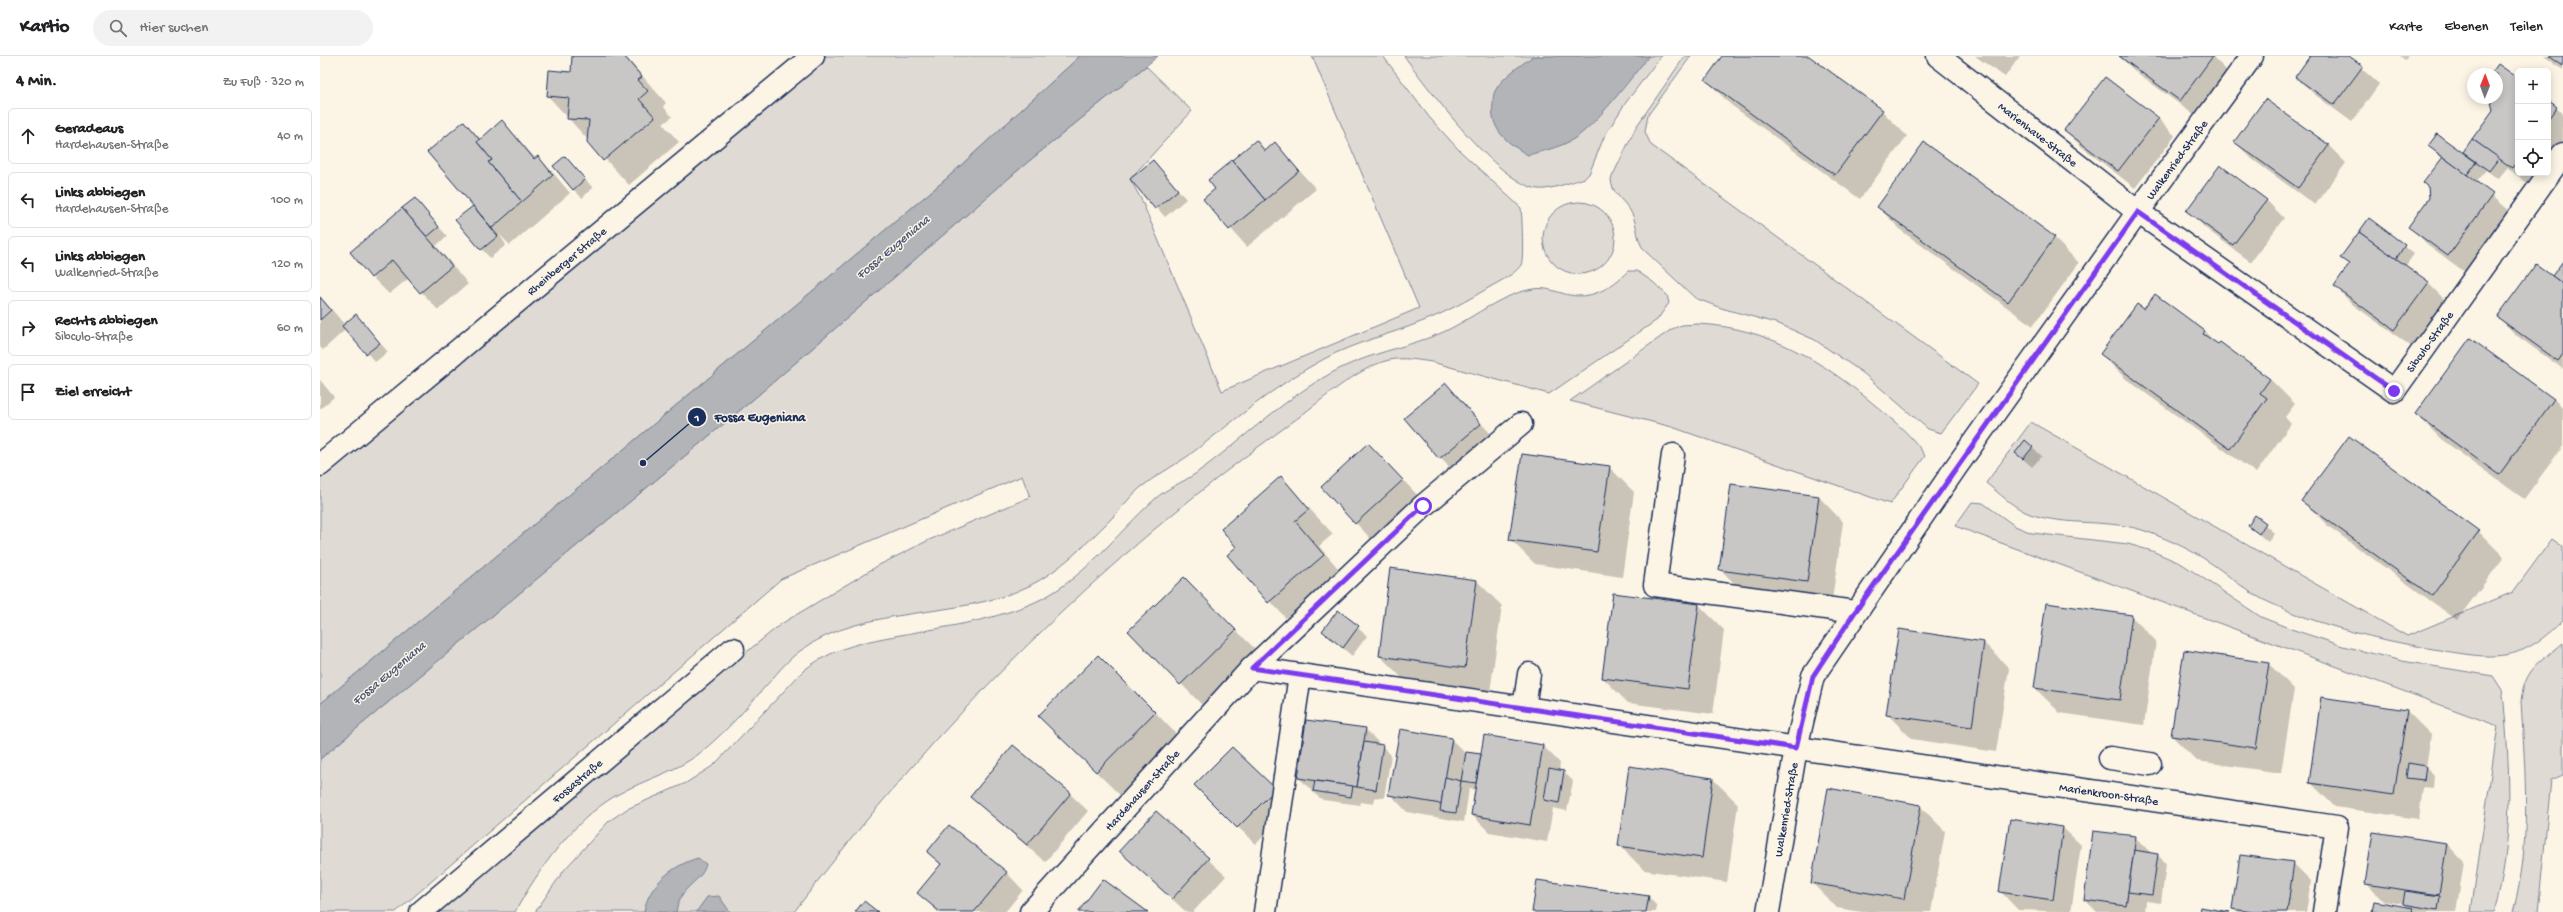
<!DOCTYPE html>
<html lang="de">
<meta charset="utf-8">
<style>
body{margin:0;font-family:"Gochi Hand",sans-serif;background:#f2f2f2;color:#202124}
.controls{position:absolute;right:12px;top:12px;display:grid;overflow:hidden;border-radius:6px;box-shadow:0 2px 10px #0003}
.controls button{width:36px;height:36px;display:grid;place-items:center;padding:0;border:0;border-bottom:1px solid #e0e0e0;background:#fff;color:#202124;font:20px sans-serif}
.compass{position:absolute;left:2147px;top:12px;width:36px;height:36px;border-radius:50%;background:#fff;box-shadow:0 2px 10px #0003;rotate:1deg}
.stop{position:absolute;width:12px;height:12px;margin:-9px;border:3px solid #7c3aed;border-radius:50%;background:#fff}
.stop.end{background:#7c3aed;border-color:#fff;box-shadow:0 1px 4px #0008}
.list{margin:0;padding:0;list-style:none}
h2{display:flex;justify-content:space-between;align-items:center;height:52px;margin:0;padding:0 16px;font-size:17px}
h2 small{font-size:13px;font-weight:400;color:#757577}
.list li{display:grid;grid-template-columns:26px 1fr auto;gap:12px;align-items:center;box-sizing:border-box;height:56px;margin:0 8px 8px;padding:0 8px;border:1px solid #e0e0e0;border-radius:6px}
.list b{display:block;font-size:15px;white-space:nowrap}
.list p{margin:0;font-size:13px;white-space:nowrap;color:#757577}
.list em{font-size:13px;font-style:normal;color:#757577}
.icon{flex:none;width:22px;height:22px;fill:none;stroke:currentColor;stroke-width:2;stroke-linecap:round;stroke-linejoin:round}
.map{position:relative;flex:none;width:2243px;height:856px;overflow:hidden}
header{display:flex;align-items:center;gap:24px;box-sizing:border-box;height:56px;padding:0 20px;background:#fff;border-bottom:1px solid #e0e0e0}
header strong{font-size:19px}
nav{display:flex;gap:22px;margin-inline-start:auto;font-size:14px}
.search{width:280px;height:36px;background:#f2f2f2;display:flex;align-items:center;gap:10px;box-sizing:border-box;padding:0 14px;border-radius:22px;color:#757577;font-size:15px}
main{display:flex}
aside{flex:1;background:#fff}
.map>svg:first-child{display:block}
.green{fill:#dfdbd4;stroke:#7d8599}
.water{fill:#b2b4b8;stroke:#767f94}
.shadow{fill:#0003}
.building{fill:#c8c7c6;stroke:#1b2f5e}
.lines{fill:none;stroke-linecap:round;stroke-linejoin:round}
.minor-casing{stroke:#1b2f5e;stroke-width:25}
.minor{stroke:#fcf5e5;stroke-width:22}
.route{stroke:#7c3aed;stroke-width:5}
.labels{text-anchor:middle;stroke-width:3;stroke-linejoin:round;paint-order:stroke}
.street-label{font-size:12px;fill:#1b2f5e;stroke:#fcf5e5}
.water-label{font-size:13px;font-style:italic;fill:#485779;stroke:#fcf5e5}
.leader{fill:none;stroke:#1b2f5e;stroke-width:1.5}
.callout-dot{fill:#1b2f5e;stroke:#fcf5e5;stroke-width:1.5}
.mark-label{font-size:12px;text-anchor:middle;font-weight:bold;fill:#fff}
.callout-label{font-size:13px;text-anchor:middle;font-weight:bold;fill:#1b2f5e;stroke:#fcf5e5;stroke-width:3;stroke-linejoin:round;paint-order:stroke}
</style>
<header>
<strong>Kartio</strong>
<div class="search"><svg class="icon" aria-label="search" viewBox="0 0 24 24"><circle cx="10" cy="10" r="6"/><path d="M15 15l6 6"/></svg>Hier suchen</div>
<nav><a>Karte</a><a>Ebenen</a><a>Teilen</a></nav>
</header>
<main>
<aside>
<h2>4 Min.<small>Zu Fuß · 320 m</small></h2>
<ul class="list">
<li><svg class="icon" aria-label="ahead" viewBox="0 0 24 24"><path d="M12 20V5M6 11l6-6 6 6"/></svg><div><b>Geradeaus</b><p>Hardehausen-Straße</p></div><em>40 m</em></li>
<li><svg class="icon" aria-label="left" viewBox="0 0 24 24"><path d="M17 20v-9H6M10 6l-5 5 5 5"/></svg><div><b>Links abbiegen</b><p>Hardehausen-Straße</p></div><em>100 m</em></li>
<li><svg class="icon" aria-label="left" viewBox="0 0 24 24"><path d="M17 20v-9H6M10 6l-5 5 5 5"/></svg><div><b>Links abbiegen</b><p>Walkenried-Straße</p></div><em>120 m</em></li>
<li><svg class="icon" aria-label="right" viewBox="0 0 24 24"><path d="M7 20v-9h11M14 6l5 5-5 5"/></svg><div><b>Rechts abbiegen</b><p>Sibculo-Straße</p></div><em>60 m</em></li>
<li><svg class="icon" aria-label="arrive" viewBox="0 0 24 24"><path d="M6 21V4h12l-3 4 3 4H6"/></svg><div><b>Ziel erreicht</b></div></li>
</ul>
</aside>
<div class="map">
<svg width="2243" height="856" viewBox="0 0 2243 856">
<rect width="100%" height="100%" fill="#fcf5e5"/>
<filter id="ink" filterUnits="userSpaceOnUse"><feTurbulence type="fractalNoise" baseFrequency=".025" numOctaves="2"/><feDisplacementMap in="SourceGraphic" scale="8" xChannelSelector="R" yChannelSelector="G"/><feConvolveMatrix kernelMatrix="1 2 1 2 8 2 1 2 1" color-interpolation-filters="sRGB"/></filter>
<g filter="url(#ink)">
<g class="green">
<polygon points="493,0 760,0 626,123 0,648 0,409"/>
<path d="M992 0H1063L1109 61 1139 94 1201 152C1202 158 1204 205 1201 209 1194 219 1180 225 1170 231 1148 244 1125 257 1101 266 1069 279 1035 286 1004 303 955 329 913 366 868 400 852 411 835 420 820 432 808 442 800 455 789 465 766 488 738 516 709 530 637 565 546 547 480 595 466 605 456 619 444 632 426 653 407 674 386 692 359 716 326 722 295 740 253 765 218 814 195 856H114L337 669 461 568 559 509 609 484 710 441 702 420 461 523 76 856H0V703L436 341 703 110 826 10 872 55 810 123 821 143 902 335 1099 252Z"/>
<path d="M1084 0H1341L1304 49 1284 81 1269 118 1265 122C1254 125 1228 135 1218 133 1176 126 1110 34 1084 0Z"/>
<path d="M1365 0H1371L1328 59 1325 76 1331 89 1658 328 1621 377 1608 373 1543 317 1495 284 1459 268 1401 252 1375 242 1324 194C1316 183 1318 170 1312 158 1306 145 1291 138 1291 123L1316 71Z"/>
<circle cx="1259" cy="182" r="36"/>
<path d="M1308 215H1317L1333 226 1347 239 1349 247 1337 264 1229 338 1112 306C1097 304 1083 301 1069 304 1036 312 999 347 971 367 782 502 613 671 474 856H215L245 813 289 765 307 753 366 727 394 709 483 615C518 587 560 583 603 575 639 569 678 562 713 547 762 526 796 478 835 443 847 432 862 427 875 418 924 383 967 339 1021 312 1050 298 1081 292 1111 281 1146 269 1176 239 1213 233 1225 231 1234 235 1245 238 1271 245 1291 232 1308 215Z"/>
<path d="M1378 268C1448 271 1504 306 1556 350 1574 365 1593 380 1605 400L1570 448 1352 371 1250 345 1352 273 1362 269Z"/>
<path d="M1711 366 2087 580 2193 536 2232 483 2243 491V564C2228 579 2207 597 2184 599 2165 602 2144 598 2125 595 2064 585 2000 571 1944 544 1926 535 1911 521 1895 510 1874 495 1852 485 1828 476 1790 462 1748 471 1710 458 1694 452 1679 437 1666 427Z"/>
<path d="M1652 446 1663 447 1695 470 1712 477 1808 488 1832 495 1862 508 1941 561 1971 573 2023 590 2082 605 2173 620 2182 634 2184 647C2190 718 2194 787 2174 856H2151L2178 670 1635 470Z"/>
<path d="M2243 587V719L2231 724 2218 856H2193C2212 787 2205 716 2201 645 2205 611 2220 607 2243 587Z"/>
</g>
<g class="water">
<polygon points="760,0 838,0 703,110 436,341 0,703 0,648 626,123"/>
<path d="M1213 0H1329C1311 22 1275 71 1252 84 1238 92 1223 95 1208 99 1188 88 1169 73 1173 48 1173 44 1173 39 1175 35 1182 21 1200 10 1213 0Z"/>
<path d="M378 802 386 808C382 827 360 828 356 856H324C328 829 353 809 378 802Z"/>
<polygon points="399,840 410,856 376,856 387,841"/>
</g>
<g class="shadow">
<polygon points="253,0 305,0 346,47 343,50 352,61 343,68 359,86 309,129 228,40 252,17"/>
<polygon points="1403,0 1487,0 1562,55 1587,80 1540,143 1411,49 1386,24"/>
<polygon points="1655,0 1700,0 1685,21"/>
<polygon points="1799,0 1892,0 1910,18 1878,62 1815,15"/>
<polygon points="1992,0 2027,0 2059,28 2032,66 1994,38 1976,21"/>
<polygon points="2080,0 2088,0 2085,4"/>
<polygon points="2224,0 2243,0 2243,14"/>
<polygon points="2179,9 2198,23 2198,117 2219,117 2210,129 2187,112 2178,123 2166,114 2156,127 2190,156 2146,217 2107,188 2090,171 2111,142 2123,103 2109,90 2143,98 2175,54 2173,47 2169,42 2177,42 2177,18 2172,18"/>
<polygon points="2228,45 2243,58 2243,84 2228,104"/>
<polygon points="1838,62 1855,80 1815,132 1762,91 1745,74"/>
<polygon points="182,65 216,103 218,101 235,119 250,137 190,189 179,178 186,189 170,202 137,165 154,150 144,66 161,83"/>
<polygon points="936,85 946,95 955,88 996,133 927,191 885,143 897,133"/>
<polygon points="1915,86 2008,89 2026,107 1995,149 1932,103"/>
<polygon points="245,101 273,132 262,142 253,133"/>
<polygon points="833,105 866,143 845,161 812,123"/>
<polygon points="1900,110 1947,145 1964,162 1931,206 1885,172 1868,154"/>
<polygon points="95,143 127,180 116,190 148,228 118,254 89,222 69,238 52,221"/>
<polygon points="1558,151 1734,182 1759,207 1713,270 1583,176"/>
<polygon points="2049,164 2094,198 2085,211 2108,227 2126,245 2092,291 2032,248 2015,230 2030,210 2021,201"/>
<polygon points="2243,207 2243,313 2196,279 2178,261 2233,222"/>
<polygon points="0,240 25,269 36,259 68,296 55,306 26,273 3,294 0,291"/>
<polygon points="1835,240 1885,276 1898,289 1950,323 1975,348 1965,361 1971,368 1936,417 1806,323 1781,298 1825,255"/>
<polygon points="0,324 14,341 0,353"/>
<polygon points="1126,328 1178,386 1137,420 1085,362"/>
<polygon points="2234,343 2243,353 2243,390 2204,443 2121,383 2096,358"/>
<polygon points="2029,381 2159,476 2184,501 2137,564 2008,470 1983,445"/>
<polygon points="1705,386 1722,400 1712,411 1696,397"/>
<polygon points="1066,406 1100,442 1053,485 1002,431"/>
<polygon points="1289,411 1314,436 1302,521 1215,508 1190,483"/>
<polygon points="961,422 1013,478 999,490 1028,524 974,571 908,499 918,491"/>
<polygon points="1499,441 1523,466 1511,551 1425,538 1400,513"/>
<polygon points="1935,460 1954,477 1948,486 1929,470"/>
<polygon points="1157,525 1182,550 1170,636 1085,625 1060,600"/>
<polygon points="889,547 941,599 886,653 809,575"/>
<polygon points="1379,549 1404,574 1393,658 1308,647 1283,622"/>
<polygon points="1018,555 1047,580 1032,600 1003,575"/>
<polygon points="1811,560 1836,585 1824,669 1740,657 1715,632"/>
<polygon points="1664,587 1689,612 1676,696 1592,683 1567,658"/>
<polygon points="1949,608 1974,633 1961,717 1877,705 1852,680"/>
<polygon points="2086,654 2111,679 2106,711 2114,719 2113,732 2103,731 2099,763 2015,751 1990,726"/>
<polygon points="835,656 859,681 801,740 744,685"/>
<polygon points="1045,673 1071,699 1064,742 1055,741 1054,748 1040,746 1040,749 1003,744 996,739 979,722"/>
<polygon points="1131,683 1145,697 1160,699 1223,690 1240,707 1239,715 1244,716 1253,725 1247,755 1233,752 1227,786 1169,776 1152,759 1156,734 1149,733 1144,766 1087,756 1070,738"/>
<polygon points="1310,711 1393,723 1418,748 1407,826 1324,814 1299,789"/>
<polygon points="955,733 972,751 936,788 892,747"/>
<polygon points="750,738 768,755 725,806 651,741"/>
<polygon points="1600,750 1625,775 1611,856 1542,856 1517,852 1492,827"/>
<polygon points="836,756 906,820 873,856 866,856 801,795"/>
<polygon points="1691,765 1743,772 1761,789 1751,856 1698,854 1681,836"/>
<polygon points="1815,781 1832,798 1838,799 1846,808 1841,847 1826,845 1825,856 1777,856 1765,844"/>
<polygon points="2127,788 2144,806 2136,856 2053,856 2088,852 2084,848 2063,845 2046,827"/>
<polygon points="608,796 686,816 703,834 685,856 618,856 599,837 621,809"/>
<polygon points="1973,807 1991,825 1986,856 1916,856 1913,853"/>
<polygon points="1328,841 1337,850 1336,856 1213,856"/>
</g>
<g class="building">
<polygon points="252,0 304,0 322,21 318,24 328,35 319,43 335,61 283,105 267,86 269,64 247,63 249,42 227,40 229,14 251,16"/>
<polygon points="1402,0 1489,0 1563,54 1515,119 1385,24"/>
<polygon points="1799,0 1893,0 1860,45"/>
<polygon points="1990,0 2029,0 2043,10 2014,49 1975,21"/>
<polygon points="2229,0 2243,0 2243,10"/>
<polygon points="2178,8 2198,22 2198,104 2192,112 2152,83 2173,54 2170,42 2177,42 2177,18 2171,18"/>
<polygon points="1785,21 1839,62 1798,115 1744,74"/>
<polygon points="1945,43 2009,89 1978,132 1914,86"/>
<polygon points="2228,44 2237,51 2228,63"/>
<polygon points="182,64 214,103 218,100 233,119 202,146 168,106 172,104 157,86"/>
<polygon points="144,65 159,83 157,86 172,104 168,106 202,146 172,172 107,96"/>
<polygon points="2117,78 2156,106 2147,119 2108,90"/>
<polygon points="2152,83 2179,102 2169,115 2143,96"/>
<polygon points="936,84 945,95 955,86 979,115 945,144 912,104"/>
<polygon points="1604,86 1735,181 1688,246 1557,151"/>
<polygon points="245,100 265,123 253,134 233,110"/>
<polygon points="2123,101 2173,138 2128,200 2088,171 2109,142 2108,131 2103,127"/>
<polygon points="833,104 858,134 835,153 810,123"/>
<polygon points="912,104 945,144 909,174 883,143 895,133 888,124"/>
<polygon points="1900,109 1947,144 1913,189 1866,155"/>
<polygon points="95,142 119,171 107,181 82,152"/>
<polygon points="153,150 178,180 161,194 135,164"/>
<polygon points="82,152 132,210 100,237 72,204 51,222 30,196"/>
<polygon points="2049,162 2085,189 2076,203 2039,176"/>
<polygon points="2039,176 2109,226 2074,274 2014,230 2029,208 2020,202"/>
<polygon points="2243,205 2243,228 2232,220"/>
<polygon points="2216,208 2243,228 2243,298 2238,305 2177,261"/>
<polygon points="1835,238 1885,275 1883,278 1898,288 1900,286 1950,323 1940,337 1947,342 1910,393 1780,298 1817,248 1824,253"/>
<polygon points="0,241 11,254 0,264"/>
<polygon points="36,258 60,287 46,298 22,270"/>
<polygon points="2150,282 2234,343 2179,419 2095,358"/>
<polygon points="1126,327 1161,368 1119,403 1084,362"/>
<polygon points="2029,380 2159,475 2112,540 1981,445"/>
<polygon points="1705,384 1713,391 1703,403 1695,397"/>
<polygon points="1048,387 1083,424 1035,468 1001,431"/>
<polygon points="1202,398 1290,410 1277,496 1189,484"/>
<polygon points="961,420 989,453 975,465 1004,499 948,547 907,499 916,491 901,473"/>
<polygon points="1411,428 1499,440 1487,526 1399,514"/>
<polygon points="1935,459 1946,467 1939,478 1928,470"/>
<polygon points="1070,512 1157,524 1145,612 1059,600"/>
<polygon points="864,521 916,574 860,629 808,575"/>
<polygon points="1293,537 1379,548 1368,633 1282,622"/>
<polygon points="1726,547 1812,559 1800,644 1714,632"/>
<polygon points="1018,554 1039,570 1023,592 1002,575"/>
<polygon points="1579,573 1664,586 1652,671 1566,659"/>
<polygon points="1864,594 1949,607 1936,692 1851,680"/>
<polygon points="778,599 835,656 776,716 718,660"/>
<polygon points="2001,641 2087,654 2074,739 1989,727"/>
<polygon points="986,664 1046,672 1037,731 978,722"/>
<polygon points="1080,673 1132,682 1121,748 1068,739"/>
<polygon points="1164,679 1223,689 1210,769 1151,759"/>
<polygon points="1044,686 1063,689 1056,734 1037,731"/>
<polygon points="693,689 751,737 707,789 650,741"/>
<polygon points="912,691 956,733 917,772 874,729"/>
<polygon points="1146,696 1161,698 1156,727 1141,725"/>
<polygon points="2088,707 2106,710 2104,724 2086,722"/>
<polygon points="1309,710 1393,722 1382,802 1298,790"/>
<polygon points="1229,712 1244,715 1239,747 1224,744"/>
<polygon points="1125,721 1141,725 1136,757 1120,755"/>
<polygon points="995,725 1033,730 1031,741 993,735"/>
<polygon points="1508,732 1601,749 1584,843 1491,827"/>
<polygon points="836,755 889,802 852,843 799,795"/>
<polygon points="1690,763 1743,771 1733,844 1679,836"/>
<polygon points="629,769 687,816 654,856 620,856 597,837 621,808 607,796"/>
<polygon points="1773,775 1816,780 1806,850 1764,844"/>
<polygon points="2053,776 2127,787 2119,839 2045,828"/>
<polygon points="1814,794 1838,798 1832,839 1808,836"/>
<polygon points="1920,799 1974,806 1967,856 1933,856 1912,853"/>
<polygon points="783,823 828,856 758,856"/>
<polygon points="1217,824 1329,840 1326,856 1212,856"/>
<polygon points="2085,835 2120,840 2118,854 2083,848"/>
<polygon points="544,845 558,856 535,856"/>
<polygon points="2054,845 2093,852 2092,856 2052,856"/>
<polygon points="1880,851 1910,856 1879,856"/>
</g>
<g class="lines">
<defs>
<g id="minor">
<path id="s1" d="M1618 0 1818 156 2074 335 2243 98"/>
<polyline points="1353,399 1335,529 1535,556"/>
<path id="s2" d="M0 409 493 0"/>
<path id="s3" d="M932 612 2017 771 2004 856"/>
<polyline points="1204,652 1209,618"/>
<polyline points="1790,702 1830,708"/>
<path id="s4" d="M101 856 413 593"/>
<path id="s5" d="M711 856 932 612 1103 450 1201 368"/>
<polyline points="945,856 980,619"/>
<path id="s6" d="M1448 856 1476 692 1493 620 1636 411 1818 156 1932 0"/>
</g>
</defs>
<use href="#minor" class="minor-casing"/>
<use href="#minor" class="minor"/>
</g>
</g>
<g class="lines" filter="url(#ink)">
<polyline class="route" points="1103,450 932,612 1476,692 1493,620 1535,556 1818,156 2074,335"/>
</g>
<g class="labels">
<g class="street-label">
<text dy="4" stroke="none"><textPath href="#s1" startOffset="127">Marienhave-Straße</textPath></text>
<text dy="4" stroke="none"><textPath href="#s6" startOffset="872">Walkenried-Straße</textPath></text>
<text dy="4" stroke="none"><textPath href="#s2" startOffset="320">Rheinberger Straße</textPath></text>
<text dy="4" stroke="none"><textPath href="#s1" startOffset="627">Sibculo-Straße</textPath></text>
<text dy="4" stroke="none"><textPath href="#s4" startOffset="204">Fossastraße</textPath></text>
<text dy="4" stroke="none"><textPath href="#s5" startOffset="165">Hardehausen-Straße</textPath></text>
<text dy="4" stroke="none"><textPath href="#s3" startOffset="866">Marienkroon-Straße</textPath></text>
<text dy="4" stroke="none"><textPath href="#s6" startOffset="104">Walkenried-Straße</textPath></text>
</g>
<g class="water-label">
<text transform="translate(572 190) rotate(-40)" y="5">Fossa Eugeniana</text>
<text transform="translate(68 616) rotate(-40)" y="5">Fossa Eugeniana</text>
</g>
</g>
<path class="leader" d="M323 407L377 361"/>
<g class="callout-dot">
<circle cx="323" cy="407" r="4"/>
<circle cx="377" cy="361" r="10"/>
</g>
<g class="mark-label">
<text x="377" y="365">1</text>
</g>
<g class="callout-label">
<text x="440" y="365">Fossa Eugeniana</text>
</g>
</svg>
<div class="controls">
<button>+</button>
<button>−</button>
<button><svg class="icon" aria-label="locate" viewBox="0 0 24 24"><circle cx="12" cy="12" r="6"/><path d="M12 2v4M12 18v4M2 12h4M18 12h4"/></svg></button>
</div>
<svg class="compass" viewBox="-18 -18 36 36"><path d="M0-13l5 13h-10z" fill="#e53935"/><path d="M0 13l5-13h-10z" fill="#757577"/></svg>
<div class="stop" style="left:1103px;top:450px"></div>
<div class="stop end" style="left:2074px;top:335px"></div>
</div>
</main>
